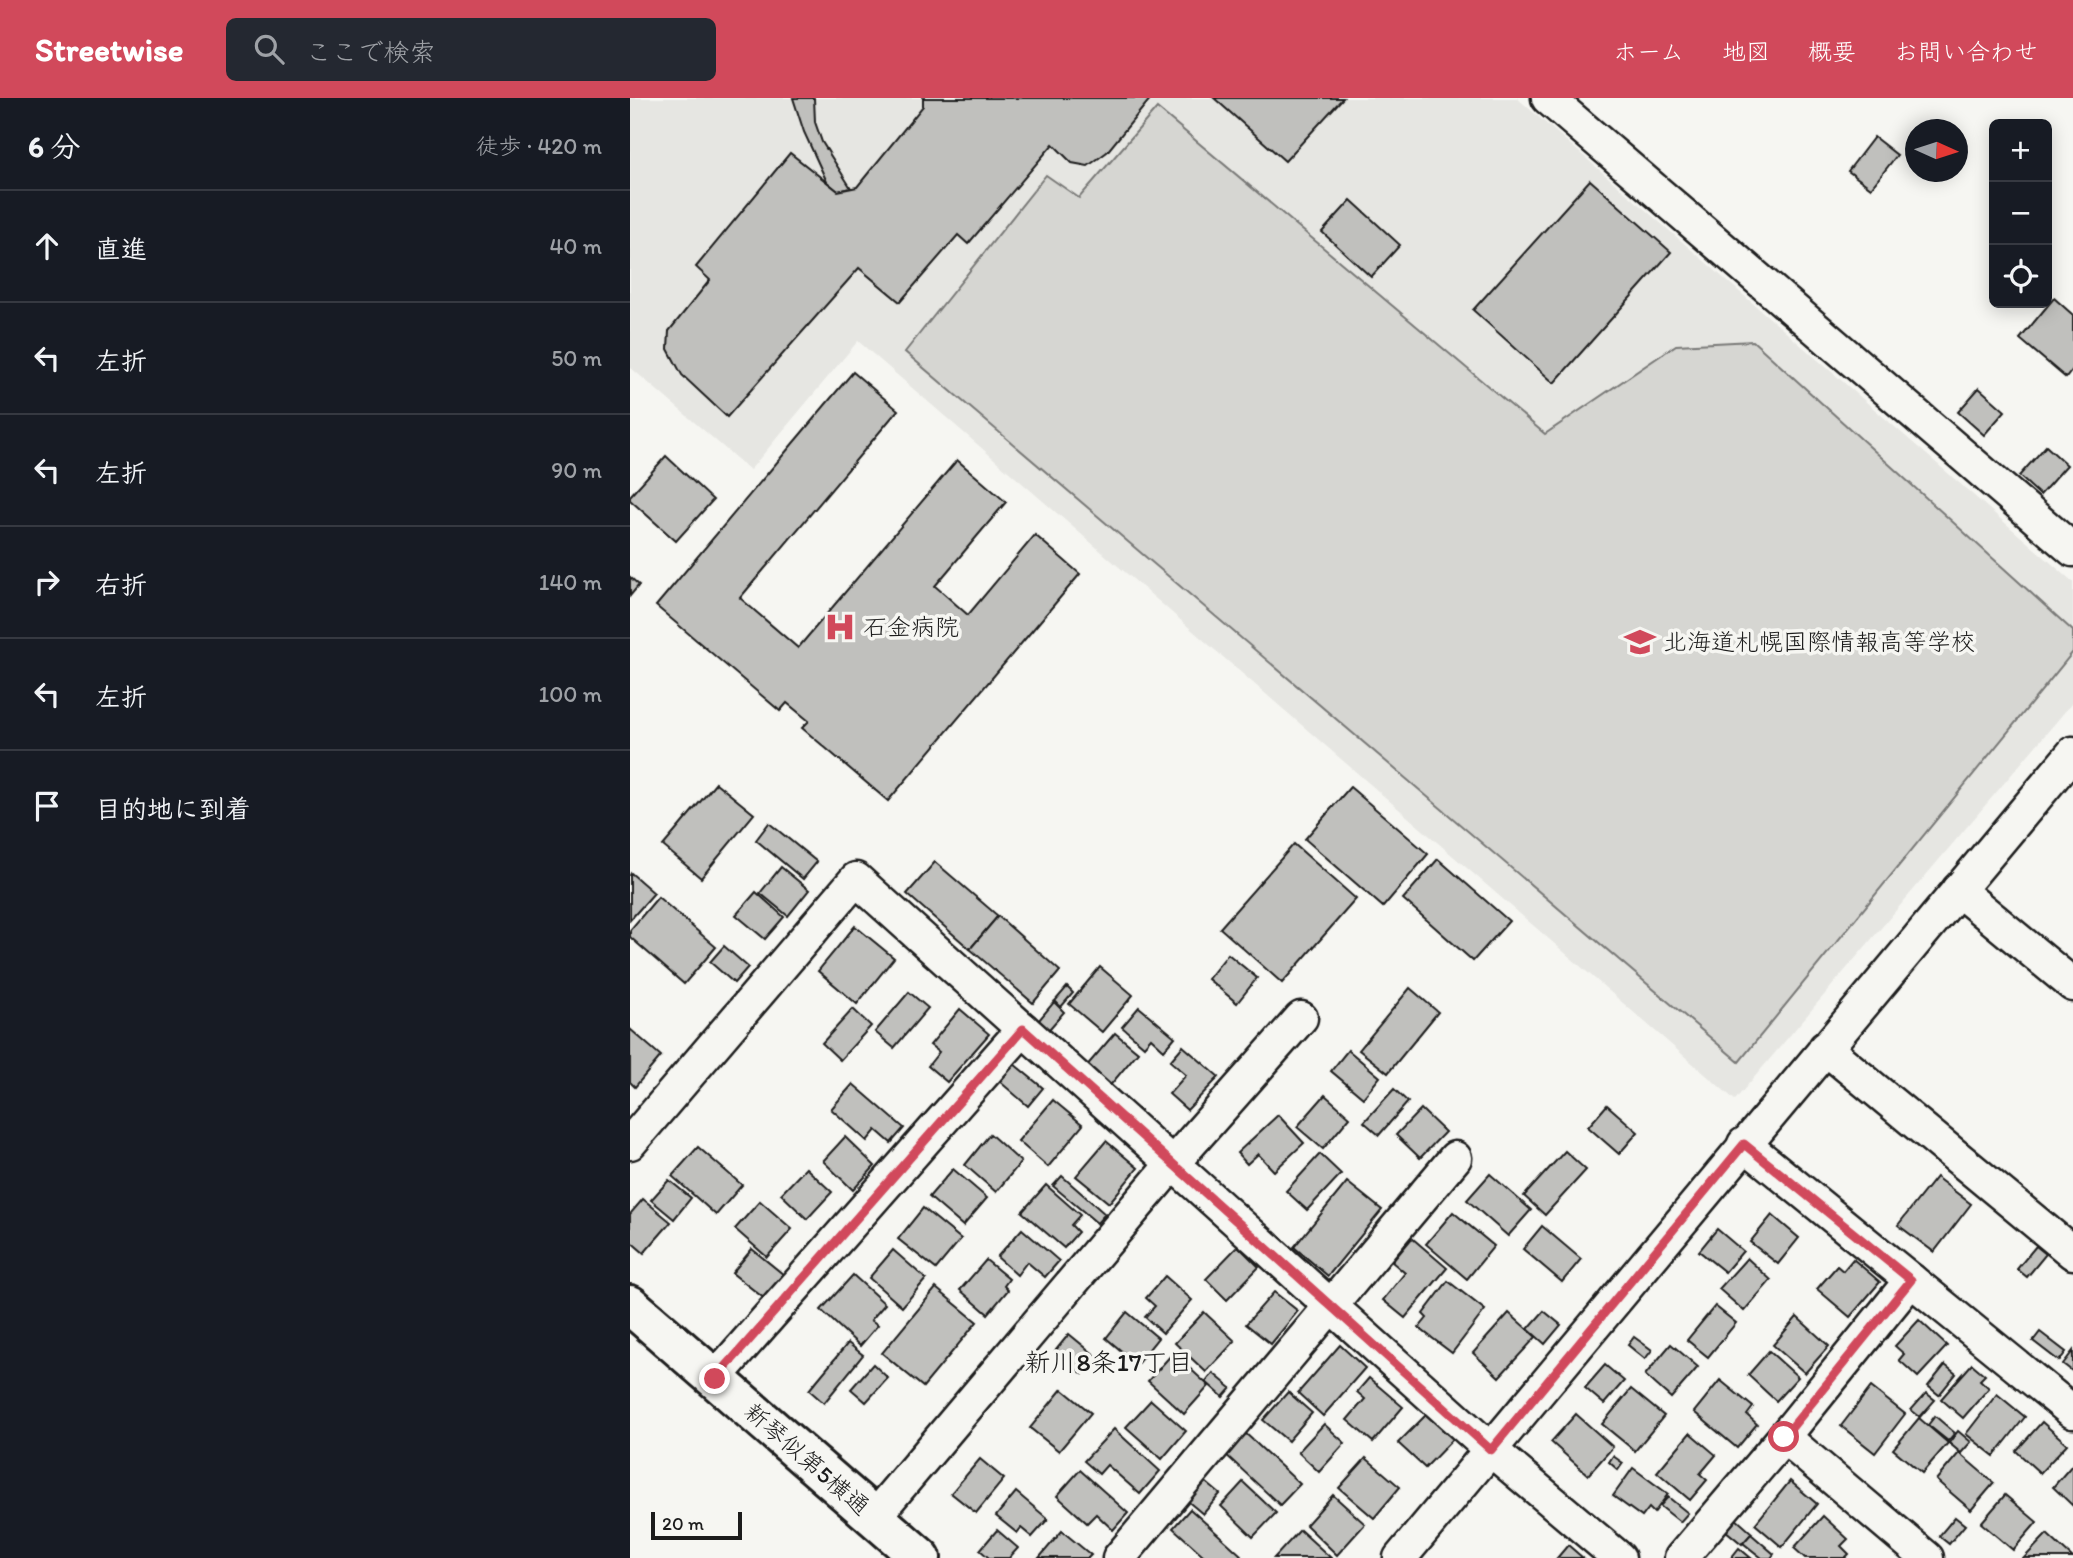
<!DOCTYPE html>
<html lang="ja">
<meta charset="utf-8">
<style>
body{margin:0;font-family:Itim,"Klee One",sans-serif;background:#242831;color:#f1f3f6}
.controls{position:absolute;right:21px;top:21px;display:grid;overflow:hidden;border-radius:10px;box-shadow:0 4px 18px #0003}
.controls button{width:63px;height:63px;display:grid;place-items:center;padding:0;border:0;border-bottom:2px solid #363941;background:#171b24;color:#f1f3f6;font:35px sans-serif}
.compass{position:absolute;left:1275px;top:21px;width:63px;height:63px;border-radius:50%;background:#171b24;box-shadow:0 4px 18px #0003;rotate:93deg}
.scale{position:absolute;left:21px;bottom:18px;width:91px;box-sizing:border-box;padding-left:7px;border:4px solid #1c1c1c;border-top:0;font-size:19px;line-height:24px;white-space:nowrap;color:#1c1c1c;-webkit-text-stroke:5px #f6f6f2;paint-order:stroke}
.stop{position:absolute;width:21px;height:21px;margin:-16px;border:5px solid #d1495b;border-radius:50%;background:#fff}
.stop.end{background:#d1495b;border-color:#fff;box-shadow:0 2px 7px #0008}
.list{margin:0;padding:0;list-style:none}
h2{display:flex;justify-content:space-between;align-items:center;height:91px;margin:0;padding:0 28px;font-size:30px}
h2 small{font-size:23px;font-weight:400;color:#9ea1a6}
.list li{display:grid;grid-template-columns:46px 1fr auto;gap:21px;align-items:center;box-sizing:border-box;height:112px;padding:0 28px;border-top:2px solid #363941}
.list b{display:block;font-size:26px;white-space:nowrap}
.list em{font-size:23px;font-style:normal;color:#9ea1a6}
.icon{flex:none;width:38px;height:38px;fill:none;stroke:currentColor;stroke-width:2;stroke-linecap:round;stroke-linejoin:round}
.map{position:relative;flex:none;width:1443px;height:1460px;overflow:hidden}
header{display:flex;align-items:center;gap:42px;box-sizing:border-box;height:98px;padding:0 35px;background:#d1495b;color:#fff}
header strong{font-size:33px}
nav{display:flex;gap:38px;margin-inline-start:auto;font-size:24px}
.search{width:490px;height:63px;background:#242831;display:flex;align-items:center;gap:18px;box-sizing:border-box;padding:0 24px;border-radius:10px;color:#9ea1a6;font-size:26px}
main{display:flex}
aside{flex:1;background:#171b24}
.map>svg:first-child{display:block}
.built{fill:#e6e6e2}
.park{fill:#d6d6d2;stroke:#797977;stroke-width:2}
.building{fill:#c0c0bd;stroke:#1c1c1c;stroke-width:2}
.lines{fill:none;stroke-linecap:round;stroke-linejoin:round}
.street-casing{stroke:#1c1c1c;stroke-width:37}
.secondary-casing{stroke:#1c1c1c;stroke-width:44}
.street{stroke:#f6f6f2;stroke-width:32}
.secondary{stroke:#f6f6f2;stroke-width:38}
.route{stroke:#d1495b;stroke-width:9}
.labels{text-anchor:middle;stroke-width:7;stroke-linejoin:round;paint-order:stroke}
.poi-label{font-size:24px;fill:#1c1c1c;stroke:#f6f6f2;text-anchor:start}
.street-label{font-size:24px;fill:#1c1c1c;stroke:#f6f6f2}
.neighbourhood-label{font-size:26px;fill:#1c1c1c;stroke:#f6f6f2}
</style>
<header>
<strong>Streetwise</strong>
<div class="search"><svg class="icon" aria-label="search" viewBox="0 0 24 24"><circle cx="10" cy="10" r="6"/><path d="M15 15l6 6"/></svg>ここで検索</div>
<nav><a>ホーム</a><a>地図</a><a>概要</a><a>お問い合わせ</a></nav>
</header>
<main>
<aside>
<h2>6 分<small>徒歩 · 420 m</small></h2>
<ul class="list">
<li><svg class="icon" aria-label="ahead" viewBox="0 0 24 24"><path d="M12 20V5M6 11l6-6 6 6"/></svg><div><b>直進</b></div><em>40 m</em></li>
<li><svg class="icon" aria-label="left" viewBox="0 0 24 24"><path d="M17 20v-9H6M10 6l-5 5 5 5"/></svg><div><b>左折</b></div><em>50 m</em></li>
<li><svg class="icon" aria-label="left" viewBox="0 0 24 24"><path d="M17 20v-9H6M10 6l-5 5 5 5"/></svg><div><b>左折</b></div><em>90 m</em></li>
<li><svg class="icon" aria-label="right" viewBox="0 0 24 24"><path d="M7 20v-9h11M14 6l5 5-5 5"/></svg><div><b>右折</b></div><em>140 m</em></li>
<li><svg class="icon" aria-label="left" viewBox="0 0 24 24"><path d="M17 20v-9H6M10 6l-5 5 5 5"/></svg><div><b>左折</b></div><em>100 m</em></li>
<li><svg class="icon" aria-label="arrive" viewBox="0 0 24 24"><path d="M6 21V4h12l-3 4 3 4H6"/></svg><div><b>目的地に到着</b></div></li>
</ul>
</aside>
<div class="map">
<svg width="1443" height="1460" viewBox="0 0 1443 1460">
<rect width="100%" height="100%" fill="#f6f6f2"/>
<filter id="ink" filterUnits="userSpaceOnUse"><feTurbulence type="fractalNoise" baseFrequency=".0143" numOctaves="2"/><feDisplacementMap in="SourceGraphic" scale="14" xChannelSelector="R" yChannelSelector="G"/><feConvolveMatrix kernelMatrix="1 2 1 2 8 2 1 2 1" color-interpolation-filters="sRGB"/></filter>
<g filter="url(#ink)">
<polygon class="built" points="0,0 887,0 1443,484 1443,604 1105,1002 228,243 120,372 0,269"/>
<polygon class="park" points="527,10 915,336 1046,247 1123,243 1443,533 1443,554 1109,964 275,254 416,77 449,100"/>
<g class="building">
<polygon points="163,0 184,0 185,24 192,44 221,90 208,93 197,84 174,34"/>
<polygon points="293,0 521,0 477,54 458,68 442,65 423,46 338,146 328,137 270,204 229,170 97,319 52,277 38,251 39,233 80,182 66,169 160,55 208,93 227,89 293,8"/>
<polygon points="584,0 713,0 655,63"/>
<polygon points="1244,39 1267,57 1241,90 1218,73"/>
<polygon points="960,82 1041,154 924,285 843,212"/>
<polygon points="721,102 770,147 741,179 692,134"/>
<polygon points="1424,200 1443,217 1443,271 1436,280 1390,241"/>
<polygon points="223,274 268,312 110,500 168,550 327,362 376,404 305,488 338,517 405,437 450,476 258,703 172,630 179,623 157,605 150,613 26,508"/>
<polygon points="1349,290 1375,313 1354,337 1328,314"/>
<polygon points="1416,348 1437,367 1410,397 1389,378"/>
<polygon points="36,358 83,402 46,443 0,402 0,398"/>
<polygon points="0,479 9,487 0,498"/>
<polygon points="86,685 124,716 71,780 33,748"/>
<polygon points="720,689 798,756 753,809 675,741"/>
<polygon points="139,725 187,764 173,781 126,742"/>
<polygon points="664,746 726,801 652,885 590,830"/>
<polygon points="808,761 879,823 843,863 773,801"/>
<polygon points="305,764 368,818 340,851 277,796"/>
<polygon points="151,769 179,792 158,818 130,795"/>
<polygon points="1,775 24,795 0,822 0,777"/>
<polygon points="126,794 154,819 135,841 106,817"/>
<polygon points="28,799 86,849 54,886 0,839 0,832"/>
<polygon points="368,818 430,873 403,905 340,851"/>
<polygon points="225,828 264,860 227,906 188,873"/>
<polygon points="94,848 118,869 104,885 80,864"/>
<polygon points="598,856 627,880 607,905 578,881"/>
<polygon points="470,869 503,897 472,934 439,906"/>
<polygon points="437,889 443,895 431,909 425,903"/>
<polygon points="780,890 808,914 758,975 729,952"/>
<polygon points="279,894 298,910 264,950 245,934"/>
<polygon points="424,904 434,914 414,937 404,928"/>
<polygon points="509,909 545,939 534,952 521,940 514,948 492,929"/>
<polygon points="223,911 241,928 210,962 192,945"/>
<polygon points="330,911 359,936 317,984 298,968 309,954 300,947"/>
<polygon points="0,931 31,958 5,989 0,984"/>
<polygon points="485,935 508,954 478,990 455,970"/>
<polygon points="553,948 589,979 557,1012 539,996 556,977 540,963"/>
<polygon points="718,952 750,979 733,1000 701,973"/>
<polygon points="384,966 413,990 398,1008 369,983"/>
<polygon points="223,986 274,1030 261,1045 246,1032 237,1043 201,1011"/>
<polygon points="764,991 778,1004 749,1037 734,1024"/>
<polygon points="695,997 720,1019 693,1051 667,1029"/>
<polygon points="423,1002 453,1027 418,1069 388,1043"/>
<polygon points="977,1007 1008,1034 989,1056 958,1029"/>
<polygon points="791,1011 815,1034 790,1060 766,1037"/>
<polygon points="648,1017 674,1045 644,1073 628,1056 617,1066 607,1055"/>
<polygon points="360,1036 391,1064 366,1094 335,1067"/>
<polygon points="215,1039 245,1068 223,1092 193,1063"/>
<polygon points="476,1043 508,1070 479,1105 446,1078"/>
<polygon points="68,1049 112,1087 86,1117 42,1078"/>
<polygon points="935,1053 956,1072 915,1117 894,1098"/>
<polygon points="690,1056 711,1076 677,1112 656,1093"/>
<polygon points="176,1070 202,1094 177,1121 151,1096"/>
<polygon points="323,1071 357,1100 333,1128 299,1099"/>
<polygon points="860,1076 901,1112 878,1138 837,1102"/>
<polygon points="432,1078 475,1116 467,1125 423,1088"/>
<polygon points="1306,1079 1341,1106 1304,1154 1268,1127"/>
<polygon points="39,1082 61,1100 44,1121 21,1102"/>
<polygon points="717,1084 752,1112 698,1178 664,1149"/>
<polygon points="416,1087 450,1117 441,1127 448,1134 434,1150 392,1114"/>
<polygon points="13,1101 41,1124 14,1155 0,1143 0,1116"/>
<polygon points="130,1103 162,1131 137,1159 105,1131"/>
<polygon points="293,1110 331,1141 306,1171 268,1141"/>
<polygon points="823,1114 864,1148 837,1181 796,1146"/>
<polygon points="1142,1117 1169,1140 1148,1166 1120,1144"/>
<polygon points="912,1128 951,1161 932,1184 893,1151"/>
<polygon points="392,1131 429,1163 415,1179 397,1164 387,1177 367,1159"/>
<polygon points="1087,1131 1113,1153 1095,1174 1069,1153"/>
<polygon points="782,1140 817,1170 775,1220 753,1202 775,1175 762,1164"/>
<polygon points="608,1148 629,1169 597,1202 576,1181"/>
<polygon points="1406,1148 1416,1156 1397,1179 1387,1171"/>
<polygon points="122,1151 154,1177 135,1201 102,1175"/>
<polygon points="263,1152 296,1181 272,1209 239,1180"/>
<polygon points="1117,1160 1141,1182 1114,1213 1089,1191"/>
<polygon points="1223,1161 1250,1184 1220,1219 1187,1191 1207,1168 1213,1173"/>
<polygon points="356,1162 379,1181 374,1188 378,1192 358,1216 330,1192"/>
<polygon points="223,1177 255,1206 241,1222 248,1227 230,1248 191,1212"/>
<polygon points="535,1178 562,1202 533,1235 515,1219 525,1208 516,1200"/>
<polygon points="818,1183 855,1212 822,1255 789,1230 797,1220 793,1216"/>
<polygon points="306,1190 347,1224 293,1289 252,1255"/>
<polygon points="644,1194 668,1213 641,1246 616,1226"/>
<polygon points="1085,1208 1106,1225 1078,1259 1057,1242"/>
<polygon points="914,1213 931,1227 915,1246 898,1231"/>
<polygon points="497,1214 528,1240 507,1266 476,1240"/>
<polygon points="574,1214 605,1243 576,1274 545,1245"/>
<polygon points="879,1215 906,1239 869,1279 843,1255"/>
<polygon points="1167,1219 1199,1248 1175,1275 1143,1247"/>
<polygon points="1289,1222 1317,1248 1288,1279 1269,1262 1274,1256 1265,1248"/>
<polygon points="1410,1234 1436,1254 1429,1263 1403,1243"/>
<polygon points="439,1236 467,1259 453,1276 425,1253"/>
<polygon points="1004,1239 1022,1252 1015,1261 998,1247"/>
<polygon points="218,1245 233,1257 194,1305 179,1292"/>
<polygon points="1041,1246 1068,1269 1041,1300 1015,1277"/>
<polygon points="710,1247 735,1270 693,1318 668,1295"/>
<polygon points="1139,1253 1168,1279 1146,1303 1118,1277"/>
<polygon points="1443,1253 1443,1272 1442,1273 1433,1266"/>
<polygon points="543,1255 579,1288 554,1316 518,1283"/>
<polygon points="243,1266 258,1280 236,1304 221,1291"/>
<polygon points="1342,1266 1355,1277 1350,1282 1359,1290 1333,1320 1311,1301"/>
<polygon points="975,1267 994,1283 974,1306 955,1290"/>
<polygon points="1315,1267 1326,1276 1309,1297 1298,1288"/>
<polygon points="583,1275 601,1290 593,1299 576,1284"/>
<polygon points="739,1280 773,1309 743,1344 717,1322 735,1301 727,1294"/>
<polygon points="1090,1282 1123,1309 1117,1317 1127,1326 1107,1350 1064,1314"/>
<polygon points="1241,1289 1275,1316 1245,1355 1211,1328"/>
<polygon points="432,1291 461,1315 429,1353 400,1330"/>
<polygon points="1001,1291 1034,1318 1005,1353 972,1326"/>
<polygon points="658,1294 682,1315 658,1343 633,1322"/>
<polygon points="1296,1295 1305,1302 1290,1319 1281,1312"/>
<polygon points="1367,1296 1395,1319 1364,1358 1336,1336"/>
<polygon points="521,1302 556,1333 532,1361 496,1329"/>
<polygon points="800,1313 826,1338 795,1370 768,1345"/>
<polygon points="946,1316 983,1349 958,1377 921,1344"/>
<polygon points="1305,1318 1325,1335 1318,1343 1298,1327"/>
<polygon points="1289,1320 1318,1345 1292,1375 1263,1351"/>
<polygon points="1412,1324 1437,1346 1410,1375 1386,1353"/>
<polygon points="694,1326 715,1345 689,1374 668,1354"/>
<polygon points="484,1331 530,1373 510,1396 477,1367 469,1376 454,1363"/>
<polygon points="613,1333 670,1386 650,1407 593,1354"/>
<polygon points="1328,1333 1341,1344 1331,1355 1319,1345"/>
<polygon points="1060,1335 1086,1357 1070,1376 1077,1382 1060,1402 1027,1374"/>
<polygon points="1329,1355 1364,1385 1341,1412 1306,1382"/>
<polygon points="983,1358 993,1365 988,1372 979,1364"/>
<polygon points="736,1360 770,1389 744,1420 709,1390"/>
<polygon points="350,1361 374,1381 346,1415 321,1395"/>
<polygon points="1443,1366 1443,1408 1423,1389"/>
<polygon points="1003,1370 1038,1396 1024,1415 1019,1410 1012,1419 983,1398"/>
<polygon points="450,1372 498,1415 483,1432 466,1416 457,1425 427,1398"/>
<polygon points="572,1381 590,1396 573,1416 555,1401"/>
<polygon points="1160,1383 1187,1406 1152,1449 1125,1426"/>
<polygon points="613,1384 646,1415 623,1439 591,1408"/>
<polygon points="386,1394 418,1421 402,1439 391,1430 387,1435 366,1418"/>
<polygon points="703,1397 735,1426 707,1457 676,1427"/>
<polygon points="1375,1397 1407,1424 1383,1452 1351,1425"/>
<polygon points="1038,1399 1058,1415 1050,1424 1030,1408"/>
<polygon points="560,1411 611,1457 608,1460 570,1460 573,1457 543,1430"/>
<polygon points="1193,1418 1218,1441 1211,1448 1219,1456 1215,1460 1175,1460 1164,1450"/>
<polygon points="1325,1419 1335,1427 1319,1446 1309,1438"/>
<polygon points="1105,1420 1122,1435 1112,1446 1095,1432"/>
<polygon points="367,1432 388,1450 379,1460 359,1460 350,1452"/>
<polygon points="670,1432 701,1460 644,1460"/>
<polygon points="432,1433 461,1457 458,1460 409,1460"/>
<polygon points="1121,1436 1144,1456 1141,1460 1132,1460 1113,1445"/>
<polygon points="1417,1436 1443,1460 1394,1460"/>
<polygon points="938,1447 953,1460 927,1460"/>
<polygon points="1109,1450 1121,1460 1101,1460"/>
</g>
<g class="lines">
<defs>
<g id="street">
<polyline points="918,0 1443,452"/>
<polyline points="1328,792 1443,887"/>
<polyline points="1195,950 1443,1155"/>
<polyline points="0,1045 226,781 861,1352 989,1460"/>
<polyline points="1114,1046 1443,1314"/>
<polyline points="84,1281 393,931"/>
<polyline points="1154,1339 1297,1460"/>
<polyline points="244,1419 543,1065 671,920"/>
<polyline points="489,1460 825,1060"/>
<polyline points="770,1460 1443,655"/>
<polyline points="1051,1460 1154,1339 1281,1182"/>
</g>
<polyline id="secondary" points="0,1207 291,1460"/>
</defs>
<use href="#street" class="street-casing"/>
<use href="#secondary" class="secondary-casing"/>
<use href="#street" class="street"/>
<use href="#secondary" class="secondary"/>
</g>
</g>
<g class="lines" filter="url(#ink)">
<polyline class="route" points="85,1281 393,931 861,1352 1114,1046 1281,1182 1154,1339"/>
</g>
<defs>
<symbol id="hospital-bare" viewBox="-9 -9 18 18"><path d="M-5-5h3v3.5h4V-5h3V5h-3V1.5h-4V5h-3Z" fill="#d1495b" stroke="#f6f6f2" stroke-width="2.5" paint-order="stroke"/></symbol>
<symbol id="school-bare" viewBox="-9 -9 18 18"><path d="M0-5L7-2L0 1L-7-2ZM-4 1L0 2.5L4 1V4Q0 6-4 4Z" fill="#d1495b" stroke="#f6f6f2" stroke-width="2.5" paint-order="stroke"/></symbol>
</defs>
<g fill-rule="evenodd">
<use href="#hospital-bare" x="188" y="507" width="44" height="44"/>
<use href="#school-bare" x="988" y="522" width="44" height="44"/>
</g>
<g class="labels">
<g class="poi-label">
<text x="233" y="537">石金病院</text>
<text x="1033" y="552">北海道札幌国際情報高等学校</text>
</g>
<g class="street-label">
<text transform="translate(177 1361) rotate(41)" y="8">新琴似第5横通</text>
</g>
<g class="neighbourhood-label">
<text x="479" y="1273">新川8条17丁目</text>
</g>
</g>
</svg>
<div class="controls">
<button>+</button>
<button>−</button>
<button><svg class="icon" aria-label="locate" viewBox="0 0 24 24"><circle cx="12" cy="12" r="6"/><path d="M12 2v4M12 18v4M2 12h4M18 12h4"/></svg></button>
</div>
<svg class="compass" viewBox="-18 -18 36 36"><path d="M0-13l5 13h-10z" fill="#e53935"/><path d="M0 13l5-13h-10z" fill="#9ea1a6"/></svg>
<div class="scale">20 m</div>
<div class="stop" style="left:1154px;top:1339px"></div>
<div class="stop end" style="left:85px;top:1281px"></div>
</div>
</main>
